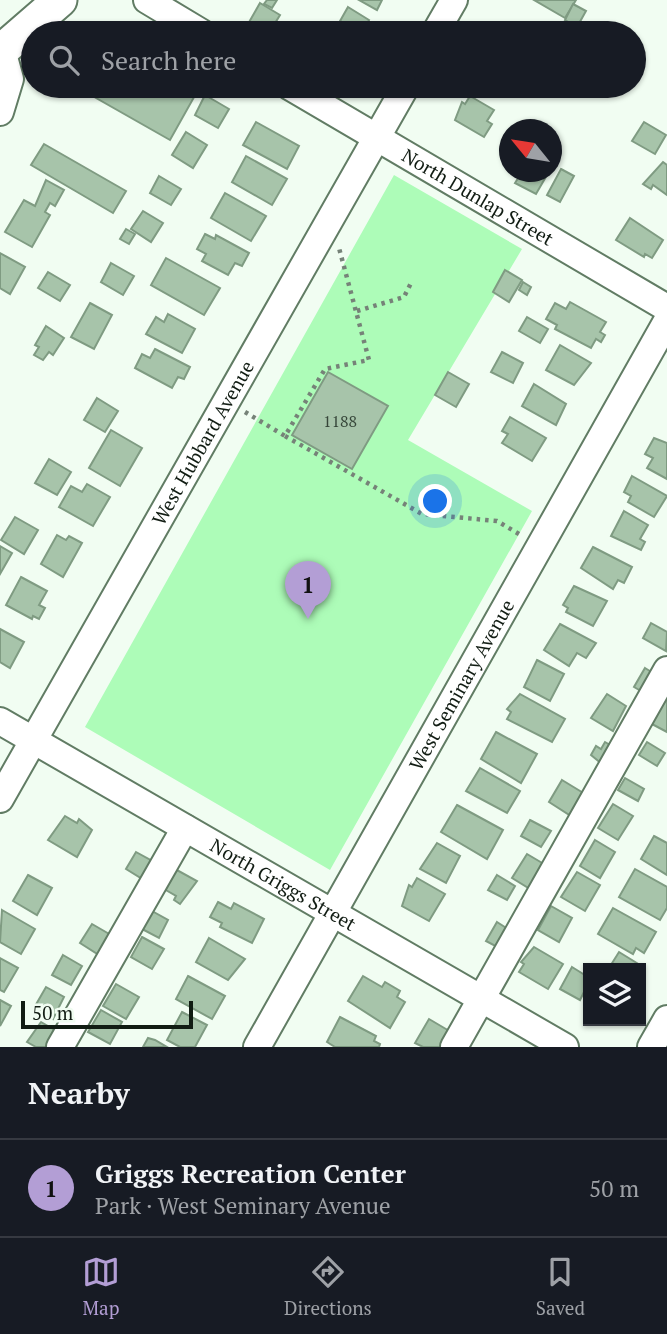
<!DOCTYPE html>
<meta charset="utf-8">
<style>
body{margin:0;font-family:"PT Serif",serif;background:#242831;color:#f1f3f6}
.controls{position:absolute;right:21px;bottom:21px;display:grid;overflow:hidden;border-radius:0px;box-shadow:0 2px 5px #0004}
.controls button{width:63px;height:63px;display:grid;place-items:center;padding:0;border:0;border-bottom:2px solid #363941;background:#171b24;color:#f1f3f6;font:35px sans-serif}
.compass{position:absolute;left:499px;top:119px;width:63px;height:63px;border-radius:50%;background:#171b24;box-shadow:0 2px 5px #0004;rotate:300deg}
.scale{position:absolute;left:21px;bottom:18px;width:172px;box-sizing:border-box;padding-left:7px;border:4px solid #111c13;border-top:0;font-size:19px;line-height:24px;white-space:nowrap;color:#111c13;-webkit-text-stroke:5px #f1fdf2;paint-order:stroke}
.you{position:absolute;left:436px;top:502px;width:24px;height:24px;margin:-18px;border:5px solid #fff;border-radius:50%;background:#1a73e8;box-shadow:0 0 0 10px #1a73e833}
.badge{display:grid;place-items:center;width:46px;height:46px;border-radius:50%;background:#b39ed5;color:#111;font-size:23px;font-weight:700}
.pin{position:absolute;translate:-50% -58px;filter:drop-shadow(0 2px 4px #0008)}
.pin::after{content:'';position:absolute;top:37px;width:24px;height:21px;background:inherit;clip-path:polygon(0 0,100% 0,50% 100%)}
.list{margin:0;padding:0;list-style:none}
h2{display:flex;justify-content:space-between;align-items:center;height:91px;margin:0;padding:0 28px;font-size:30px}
h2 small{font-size:23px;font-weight:400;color:#9ea1a6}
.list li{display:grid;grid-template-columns:46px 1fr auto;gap:21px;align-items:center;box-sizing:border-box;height:98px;padding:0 28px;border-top:2px solid #363941}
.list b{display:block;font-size:26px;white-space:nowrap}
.list p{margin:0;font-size:23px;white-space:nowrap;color:#9ea1a6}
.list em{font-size:23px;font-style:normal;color:#9ea1a6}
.icon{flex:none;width:38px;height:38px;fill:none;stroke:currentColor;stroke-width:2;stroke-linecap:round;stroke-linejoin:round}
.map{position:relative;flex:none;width:667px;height:1047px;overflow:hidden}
.search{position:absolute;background:#171b24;box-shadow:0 2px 5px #0004;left:21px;right:21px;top:21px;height:77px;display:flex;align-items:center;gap:18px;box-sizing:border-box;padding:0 24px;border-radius:38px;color:#9ea1a6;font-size:26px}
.sheet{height:189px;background:#171b24}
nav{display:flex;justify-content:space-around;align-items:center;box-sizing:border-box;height:98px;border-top:2px solid #363941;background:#171b24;font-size:19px;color:#9ea1a6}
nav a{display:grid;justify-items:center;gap:4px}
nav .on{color:#b39ed5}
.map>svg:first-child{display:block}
.green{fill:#adfcb8}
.building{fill:#a7c4aa;stroke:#7f9b82;stroke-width:2}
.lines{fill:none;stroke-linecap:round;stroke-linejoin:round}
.minor-casing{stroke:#617c64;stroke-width:30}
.major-casing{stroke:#617c64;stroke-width:37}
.path{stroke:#768278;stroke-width:4.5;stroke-dasharray:3.5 5;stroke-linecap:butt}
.minor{stroke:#fff;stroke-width:26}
.major{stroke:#fff;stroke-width:33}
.labels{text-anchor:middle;stroke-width:5;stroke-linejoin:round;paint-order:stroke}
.number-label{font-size:16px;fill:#364639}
.street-label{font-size:19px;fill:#111c13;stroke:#f1fdf2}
</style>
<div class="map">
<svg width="667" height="1047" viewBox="0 0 667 1047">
<rect width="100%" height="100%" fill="#f1fdf2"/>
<polygon class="green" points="394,175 522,249 408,440 532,511 330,870 85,727"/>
<g class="building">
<polygon points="267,0 277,0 272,8 264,4"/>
<polygon points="359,0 382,0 377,10"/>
<polygon points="534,0 576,0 565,18"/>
<polygon points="260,3 280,15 269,33 248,24"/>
<polygon points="573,4 586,11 577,27 565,20"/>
<polygon points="348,7 369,20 362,33 340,21"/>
<polygon points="75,86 189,86 198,90 170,140"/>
<polygon points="205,95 229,109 218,128 195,115"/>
<polygon points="470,96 494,110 487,121 492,124 484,137 455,120 462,102 465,104"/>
<polygon points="256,122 299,146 287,169 243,145"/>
<polygon points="644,122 666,135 655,154 632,141"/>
<polygon points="186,132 207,145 193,168 172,155"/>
<polygon points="44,144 126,191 113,213 31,165"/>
<polygon points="246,156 287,179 272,205 232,182"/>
<polygon points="663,162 667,165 667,195 653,185 651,189 643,184"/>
<polygon points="561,169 574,176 560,202 547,195"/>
<polygon points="522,172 540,172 547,175 536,194 515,183"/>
<polygon points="159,176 181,189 171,205 150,193"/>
<polygon points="46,180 64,190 55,206 50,203 45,212 50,215 32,247 5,232 24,200 35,206"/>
<polygon points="225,193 266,216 251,241 211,218"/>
<polygon points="143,211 163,223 151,242 131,229"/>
<polygon points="630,218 663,240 652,258 645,254 644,257 616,240"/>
<polygon points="126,229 135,234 129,244 120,239"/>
<polygon points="205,234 215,239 216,235 249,253 242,266 235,263 228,275 202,261 206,254 197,249"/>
<polygon points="0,253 25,267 10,294 0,288"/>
<polygon points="166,258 220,288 204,315 151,285"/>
<polygon points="111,263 134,276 123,295 101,282"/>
<polygon points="505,270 522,280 509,302 493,292"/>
<polygon points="48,272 70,285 60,301 38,288"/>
<polygon points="523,282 531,287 527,295 519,290"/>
<polygon points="570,302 606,322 600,332 605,335 601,342 596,339 591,348 555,329 557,325 546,319 555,303 566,309"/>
<polygon points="90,303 112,315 94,349 71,337"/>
<polygon points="168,314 195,329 182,353 146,334 156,317 164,322"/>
<polygon points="527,317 548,329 540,343 519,331"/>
<polygon points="46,326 64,338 53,355 49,352 43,360 34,355 39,347 35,345"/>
<polygon points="560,345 591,363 574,385 546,370"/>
<polygon points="155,349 190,367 184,379 178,377 172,388 135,368 142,354 150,358"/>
<polygon points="502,352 523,363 513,383 491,372"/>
<polygon points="328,372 388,406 352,469 292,435"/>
<polygon points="448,372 469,384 456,407 435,395"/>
<polygon points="534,384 566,404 556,425 522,406"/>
<polygon points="97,398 118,411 105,432 84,420"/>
<polygon points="510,417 546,438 532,461 502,443 508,434 502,431"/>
<polygon points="111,430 142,448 120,486 89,468"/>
<polygon points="654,438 667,443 667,479 647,468 653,458 645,454"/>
<polygon points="49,459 71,472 57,495 35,483"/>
<polygon points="632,476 667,496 654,517 628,502 631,496 624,492"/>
<polygon points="87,484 110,497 93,526 59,507 71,486 82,492"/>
<polygon points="624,511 648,525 640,539 645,542 641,550 611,536"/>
<polygon points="15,517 38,530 24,554 1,540"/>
<polygon points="57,535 66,540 69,536 82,543 63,577 41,564"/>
<polygon points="0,546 12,553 0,574"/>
<polygon points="593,547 632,567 624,583 618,580 613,589 581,568"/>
<polygon points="21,577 47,591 39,605 45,608 39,619 33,616 32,619 6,605"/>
<polygon points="574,586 607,601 593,626 566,612 568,608 563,605"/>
<polygon points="651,623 667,632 666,651 643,638"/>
<polygon points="560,624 596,643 586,658 577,653 569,666 544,650"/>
<polygon points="0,629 24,642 10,668 0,662"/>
<polygon points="537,660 564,674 550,701 524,687"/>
<polygon points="645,668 658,676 648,695 634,687"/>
<polygon points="520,694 565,719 552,742 507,719 511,712 507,709"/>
<polygon points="607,694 626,706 613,731 591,718"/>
<polygon points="664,697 667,699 667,732 650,723"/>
<polygon points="496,732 537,754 521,783 481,759"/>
<polygon points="605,742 619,750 608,769 591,755 596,746 601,749"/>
<polygon points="647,742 665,753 657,766 639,755"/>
<polygon points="480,768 520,791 507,813 466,791"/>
<polygon points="625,778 644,789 638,801 618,790"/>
<polygon points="562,780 585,794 571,816 549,802"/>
<polygon points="613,804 633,816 618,840 598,828"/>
<polygon points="457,805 503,830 487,859 441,832"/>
<polygon points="65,816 77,823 79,819 92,830 77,857 48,840"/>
<polygon points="530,820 551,831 541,847 521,836"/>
<polygon points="654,836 667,843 667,875 641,859"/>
<polygon points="595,840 615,852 600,878 580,866"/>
<polygon points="437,843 460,856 446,883 420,869"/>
<polygon points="136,852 154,862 144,880 126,869"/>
<polygon points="527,854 549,867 535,892 512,878"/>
<polygon points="175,869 197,881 180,904 174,900 176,896 164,889"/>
<polygon points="635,869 667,887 667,908 660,920 619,897"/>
<polygon points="577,872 600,885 585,911 561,897"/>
<polygon points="28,875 52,888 37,915 13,901"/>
<polygon points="497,875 515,886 507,900 488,890"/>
<polygon points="417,878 445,894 429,921 402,906 409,885 412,887"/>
<polygon points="218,902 231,909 234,903 264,919 252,943 220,927 222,923 210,917"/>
<polygon points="551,906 572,918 559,942 538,930"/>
<polygon points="613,908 656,932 644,953 636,948 633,954 598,934"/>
<polygon points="2,910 35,929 21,954 0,942"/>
<polygon points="152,911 168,920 159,938 142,929"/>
<polygon points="497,922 511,931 501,949 486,941"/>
<polygon points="92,924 111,935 99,955 80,943"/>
<polygon points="142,937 164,949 152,969 131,957"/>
<polygon points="209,938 245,959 228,980 196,962"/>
<polygon points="534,947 563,964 548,989 519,972 524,964 521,962"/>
<polygon points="619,952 640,965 638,968 609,968"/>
<polygon points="63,955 82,966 71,985 52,975"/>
<polygon points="0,958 18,968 4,992 0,990"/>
<polygon points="572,967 588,977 588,984 580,1000 560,989"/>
<polygon points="188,976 225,996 212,1019 176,999"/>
<polygon points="363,976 382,987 385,982 400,991 397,997 405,1002 390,1028 348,1001"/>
<polygon points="116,984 139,997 126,1019 103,1006"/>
<polygon points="46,987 64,997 53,1019 34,1008"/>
<polygon points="0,1000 11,1006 0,1026"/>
<polygon points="101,1010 122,1022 110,1044 88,1032"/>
<polygon points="182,1012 207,1025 195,1047 180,1047 167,1040"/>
<polygon points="340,1017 376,1036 374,1041 380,1044 379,1047 335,1047 327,1042"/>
<polygon points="429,1019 451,1032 442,1047 423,1047 415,1043"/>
<polygon points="41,1022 58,1032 50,1047 36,1047 27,1042"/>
<polygon points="148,1038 155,1040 167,1047 143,1047"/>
</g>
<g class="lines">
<defs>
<g id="minor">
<polyline points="147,0 202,33"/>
<polyline points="435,33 454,0"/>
<path id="s1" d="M289 86 667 308"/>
<polyline points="0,112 10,79 2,50"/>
<path id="s2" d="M0 721 565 1047"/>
<path id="s3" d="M0 799 406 86"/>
<polyline points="60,1047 185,828"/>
<path id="s4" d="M257 1047 667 321"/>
<polyline points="454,1047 667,670"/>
<polyline points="651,1047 667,1019"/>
</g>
<polyline id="major" points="0,52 60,0"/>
</defs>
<use href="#minor" class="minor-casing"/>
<use href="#major" class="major-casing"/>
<g class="path">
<polyline points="357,311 404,297 411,283"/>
<polyline points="245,412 285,436 325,369 369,360 339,248"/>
<polyline points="285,436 422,514 497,521 519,534"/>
</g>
<use href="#minor" class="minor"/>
<use href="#major" class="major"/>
</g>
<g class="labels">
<g class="number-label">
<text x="340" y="427">1188</text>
</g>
<g class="street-label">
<text dy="7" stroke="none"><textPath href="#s1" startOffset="219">North Dunlap Street</textPath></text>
<text dy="7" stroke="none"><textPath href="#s3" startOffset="410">West Hubbard Avenue</textPath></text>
<text dy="7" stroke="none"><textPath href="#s4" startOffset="416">West Seminary Avenue</textPath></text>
<text dy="7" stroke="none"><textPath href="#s2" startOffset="327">North Griggs Street</textPath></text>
</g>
</g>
</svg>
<div class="controls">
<button><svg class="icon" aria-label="layers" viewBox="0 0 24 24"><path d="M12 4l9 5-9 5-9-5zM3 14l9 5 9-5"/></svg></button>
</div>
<svg class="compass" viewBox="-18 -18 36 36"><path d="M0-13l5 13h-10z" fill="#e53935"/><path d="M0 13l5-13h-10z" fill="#9ea1a6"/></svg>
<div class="scale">50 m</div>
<div class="you"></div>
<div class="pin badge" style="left:308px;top:619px">1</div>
<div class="search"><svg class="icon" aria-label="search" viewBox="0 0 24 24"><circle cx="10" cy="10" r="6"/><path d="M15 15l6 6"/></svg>Search here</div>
</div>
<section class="sheet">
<h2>Nearby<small></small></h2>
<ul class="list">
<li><span class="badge">1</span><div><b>Griggs Recreation Center</b><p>Park · West Seminary Avenue</p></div><em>50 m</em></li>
</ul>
</section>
<nav>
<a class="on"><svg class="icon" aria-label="map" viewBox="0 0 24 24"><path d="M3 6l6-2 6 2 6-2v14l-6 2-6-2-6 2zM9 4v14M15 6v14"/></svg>Map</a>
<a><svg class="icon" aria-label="directions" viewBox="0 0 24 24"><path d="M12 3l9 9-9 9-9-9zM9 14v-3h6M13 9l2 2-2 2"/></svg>Directions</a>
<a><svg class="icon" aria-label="saved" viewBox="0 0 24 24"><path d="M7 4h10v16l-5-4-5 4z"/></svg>Saved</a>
</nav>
